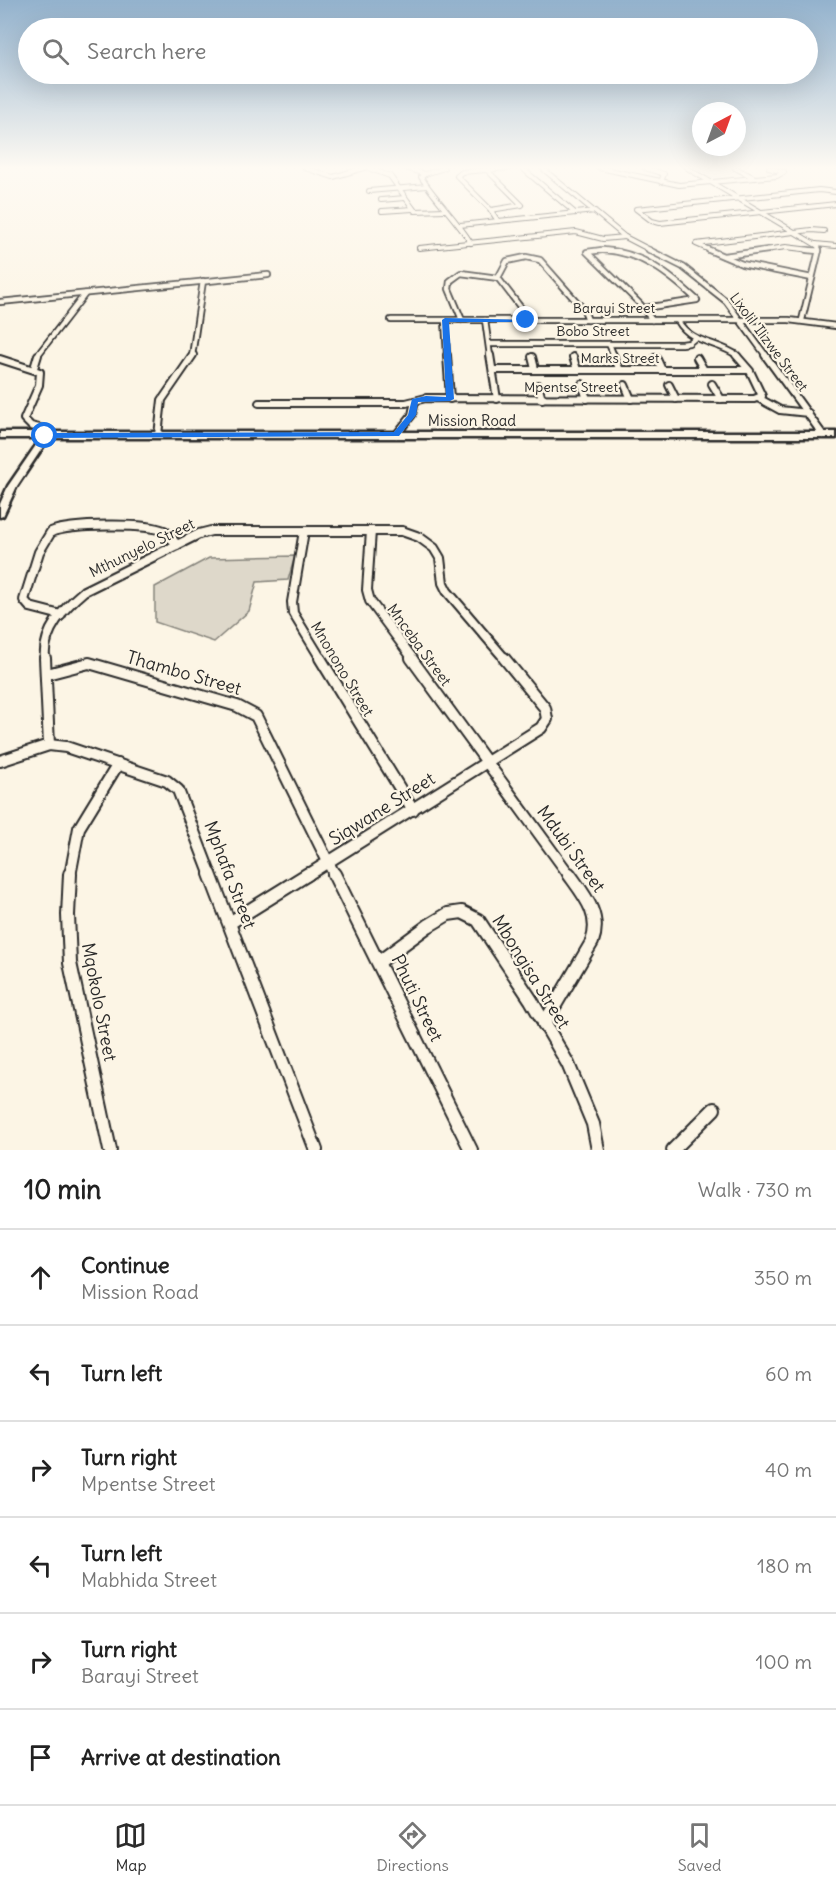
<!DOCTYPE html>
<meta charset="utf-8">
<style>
body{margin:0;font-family:Delius,sans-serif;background:#f6f6f6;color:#222}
.compass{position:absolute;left:692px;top:102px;width:54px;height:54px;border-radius:50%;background:#fff;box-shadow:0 6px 24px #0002;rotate:41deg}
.stop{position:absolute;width:18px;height:18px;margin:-14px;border:4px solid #1a73e8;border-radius:50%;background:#fff}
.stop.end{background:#1a73e8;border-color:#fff;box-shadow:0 2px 6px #0008}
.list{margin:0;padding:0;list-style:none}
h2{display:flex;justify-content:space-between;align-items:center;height:78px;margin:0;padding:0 24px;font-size:26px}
h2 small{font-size:20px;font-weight:400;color:#767676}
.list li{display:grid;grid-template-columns:39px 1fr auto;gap:18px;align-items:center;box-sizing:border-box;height:96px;padding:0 24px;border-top:2px solid #e0e0e0}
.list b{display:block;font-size:22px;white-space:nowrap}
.list p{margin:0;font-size:20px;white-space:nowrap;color:#767676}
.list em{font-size:20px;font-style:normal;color:#767676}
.icon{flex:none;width:33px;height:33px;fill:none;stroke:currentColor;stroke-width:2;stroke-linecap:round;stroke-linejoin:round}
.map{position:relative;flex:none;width:836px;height:1150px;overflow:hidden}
.search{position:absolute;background:#fff;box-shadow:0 6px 24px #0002;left:18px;right:18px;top:18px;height:66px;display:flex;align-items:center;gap:15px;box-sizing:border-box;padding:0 21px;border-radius:33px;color:#767676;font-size:22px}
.sheet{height:654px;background:#fff}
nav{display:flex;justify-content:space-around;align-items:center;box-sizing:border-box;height:84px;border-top:2px solid #e0e0e0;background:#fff;font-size:16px;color:#767676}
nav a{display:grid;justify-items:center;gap:3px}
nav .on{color:#2b2b2b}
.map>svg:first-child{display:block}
.green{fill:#ded8ca;stroke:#84827a;stroke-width:1.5}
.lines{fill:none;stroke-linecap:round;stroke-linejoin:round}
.street-far5-casing{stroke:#2b2b2b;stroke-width:6}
.street-far4-casing{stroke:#2b2b2b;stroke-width:8}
.street-far3-casing{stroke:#2b2b2b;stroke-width:10}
.street-far2-casing{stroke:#2b2b2b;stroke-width:12}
.street-far1-casing{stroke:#2b2b2b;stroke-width:14}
.street-casing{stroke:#2b2b2b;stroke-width:16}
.secondary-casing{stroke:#2b2b2b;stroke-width:5}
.street-far5{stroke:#fcf5e5;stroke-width:4}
.street-far4{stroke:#fcf5e5;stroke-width:4.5}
.street-far3{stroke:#fcf5e5;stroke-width:6}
.street-far2{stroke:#fcf5e5;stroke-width:8}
.street-far1{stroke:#fcf5e5;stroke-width:10}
.street{stroke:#fcf5e5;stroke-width:12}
.secondary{fill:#fcf5e5;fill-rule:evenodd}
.route{fill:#1a73e8}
.labels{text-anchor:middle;stroke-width:4.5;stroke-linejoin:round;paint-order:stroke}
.far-street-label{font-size:14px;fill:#2b2b2b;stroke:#fcf5e5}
.street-label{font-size:15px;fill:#2b2b2b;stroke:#fcf5e5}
.near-street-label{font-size:18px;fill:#2b2b2b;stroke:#fcf5e5}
</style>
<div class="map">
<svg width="836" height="1150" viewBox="0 0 836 1150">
<rect width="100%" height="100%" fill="#fcf5e5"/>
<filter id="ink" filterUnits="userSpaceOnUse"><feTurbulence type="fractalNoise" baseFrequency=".0167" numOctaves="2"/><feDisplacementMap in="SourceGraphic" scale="12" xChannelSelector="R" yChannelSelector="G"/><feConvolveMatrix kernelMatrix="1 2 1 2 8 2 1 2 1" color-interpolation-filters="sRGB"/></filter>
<g filter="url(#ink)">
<polygon class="green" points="295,556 288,580 257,582 249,611 214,642 155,622 155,587 209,558"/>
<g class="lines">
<defs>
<g id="street-far5">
<polyline points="305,168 333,177 364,168"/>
<polyline points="368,168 390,176 415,211 445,210"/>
<polyline points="406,168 425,174"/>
<polyline points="522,168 575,213"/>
<polyline points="542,168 625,237 652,251"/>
<polyline points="600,168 679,185 777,176 784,172"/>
<polyline points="645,168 664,174 661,182"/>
<polyline points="687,168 818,246 819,251"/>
<polyline points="735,168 755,178"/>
<polyline points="769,168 784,172"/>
<polyline points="487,170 522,205 491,210"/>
<path d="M425 174 421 177C436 200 456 219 471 243"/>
<polyline points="425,174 444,168"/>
<polyline points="369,191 427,186"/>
<polyline points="836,192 819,190 636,209 652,221 660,223 836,204"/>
<polyline points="381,200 405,198"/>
<polyline points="382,211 413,209"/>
<polyline points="498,221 490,209 457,176 462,172 509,168"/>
<polyline points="460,225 595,211"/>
<polyline points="816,244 836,246"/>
<polyline points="419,248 576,232 603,239 625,237"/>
<polyline points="593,251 619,251"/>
<polyline points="712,251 696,244 811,230 824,231"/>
<polyline points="758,251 786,247 819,251"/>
</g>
<g id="street-far4">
<polyline points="602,250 587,252 640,304 652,320"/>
<path d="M603 250C642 252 670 275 697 300L644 308"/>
<polyline points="649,250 683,267 726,301 766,356"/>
<polyline points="709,250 742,264 812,278"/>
<polyline points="807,250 819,251"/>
<polyline points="724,256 768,250"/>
<polyline points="0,302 268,275"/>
<polyline points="391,320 789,320 836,326"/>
<polyline points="445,320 447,356"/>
<polyline points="462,320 449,289 450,281 461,273 498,278"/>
<polyline points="485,320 490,356"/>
<polyline points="526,320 521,308 498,278 507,261 526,257 540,260 584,310 588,320"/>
<polyline points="802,320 819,250"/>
<path d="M678 321C691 344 718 341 738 356"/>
<polyline points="489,344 682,344 689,343 695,338"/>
<polyline points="609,344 614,356"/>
<polyline points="37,356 85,294"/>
<polyline points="192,356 203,281"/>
</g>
<g id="street-far3">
<polyline points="447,355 450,399"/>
<polyline points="490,355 497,399"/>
<polyline points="613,355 620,370"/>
<polyline points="765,355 823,435"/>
<polyline points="532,357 535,369"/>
<polyline points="573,357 577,370"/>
<polyline points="656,357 662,370"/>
<polyline points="697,358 704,370"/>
<polyline points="0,359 40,372 39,385 24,419 31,426 44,429 46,436"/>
<polyline points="34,368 38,355"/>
<polyline points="493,370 748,370"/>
<polyline points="582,384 587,399"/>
<polyline points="712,384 721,399"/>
<polyline points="538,385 542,399"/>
<polyline points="625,385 631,399"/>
<polyline points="669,385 676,399"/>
<polyline points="758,398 780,410 808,413"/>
<polyline points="259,403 406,403 426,398 754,399 762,396 750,371 736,355"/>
<polyline points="158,435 162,400 193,355"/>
<polyline points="396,435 412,415 415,401"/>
</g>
<g id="street-far2">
<polyline points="304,531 292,602 293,613 321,659"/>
<polyline points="371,531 367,590 370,601 413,659"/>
<path d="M61 615 30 607 24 600 39 552 51 532C70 524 146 523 164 531 169 534 173 541 177 545"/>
<path d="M45 659C42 631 64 608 84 591L199 534 211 531H402L419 537 434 548 440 558 443 583 447 591 505 659"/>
</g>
<g id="street-far1">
<polyline points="45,658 49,745"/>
<polyline points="320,658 413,810"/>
<polyline points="411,658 570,876"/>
<polyline points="47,674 89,663 237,706 256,716 335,876"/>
<polyline points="0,761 49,745 66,747 167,781 178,790 211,876"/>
<polyline points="70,876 79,828 118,764"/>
<polyline points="306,876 541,728 547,719 545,708 504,658"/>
</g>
<g id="street">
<polyline points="70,874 68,915 70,963 110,1150"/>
<polyline points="210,874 316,1150"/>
<polyline points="334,874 471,1150"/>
<polyline points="231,922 308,874"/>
<polyline points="379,962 428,926 448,914 462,912 478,920 531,1000 568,1064 593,1124 598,1150"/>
<path d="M544 1024 592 942C602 915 584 895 569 874"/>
<polyline points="673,1150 714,1109"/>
</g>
<polygon id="secondary" points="0,432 836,432 836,438 49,438 17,486 3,516 0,517 0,504 8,486 41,438 0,438"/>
</defs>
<use href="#street-far5" class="street-far5-casing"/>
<use href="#street-far4" class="street-far4-casing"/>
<use href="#street-far3" class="street-far3-casing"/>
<use href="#street-far2" class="street-far2-casing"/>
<use href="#street-far1" class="street-far1-casing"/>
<use href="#street" class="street-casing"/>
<use href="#secondary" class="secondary-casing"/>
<use href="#street-far5" class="street-far5"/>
<use href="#street-far4" class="street-far4"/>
<use href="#street-far3" class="street-far3"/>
<use href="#street-far2" class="street-far2"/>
<use href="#street-far1" class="street-far1"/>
<use href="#street" class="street"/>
<use href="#secondary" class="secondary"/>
</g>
</g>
<linearGradient id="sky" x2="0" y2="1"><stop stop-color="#93b2cd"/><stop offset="0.51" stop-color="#fefaf3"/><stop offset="1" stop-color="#fefaf3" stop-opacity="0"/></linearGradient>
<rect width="836" height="329" fill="url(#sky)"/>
<polygon class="route" points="445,318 529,320 526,322 449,322 454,399 450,401 418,402 416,415 399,436 45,438 42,436 45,433 394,432 408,415 412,399 426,396 446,397 442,320"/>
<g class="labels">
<g class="far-street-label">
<text x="614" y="313">Barayi Street</text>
<text x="593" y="336">Bobo Street</text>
<text transform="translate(769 342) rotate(53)" y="5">Lixolil 'Ilizwe Street</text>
<text x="620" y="363">Marks Street</text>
<text x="571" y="392">Mpentse Street</text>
</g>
<g class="street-label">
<text x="472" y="426">Mission Road</text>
<text transform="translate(142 548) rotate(-26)" y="5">Mthunyelo Street</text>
<text transform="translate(419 645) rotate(54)" y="5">Mnceba Street</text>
<text transform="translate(342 669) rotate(59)" y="5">Mnonono Street</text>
</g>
<g class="near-street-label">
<text transform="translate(184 673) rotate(16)" y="6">Thambo Street</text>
<text transform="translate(382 809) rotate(-32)" y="6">Siqwane Street</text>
<text transform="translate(571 849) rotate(54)" y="6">Mdubi Street</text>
<text transform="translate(230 875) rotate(69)" y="6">Mphafa Street</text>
<text transform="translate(531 972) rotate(58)" y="6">Mbongisa Street</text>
<text transform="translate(417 998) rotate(64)" y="6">Phuti Street</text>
<text transform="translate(99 1002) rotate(79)" y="6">Mqokolo Street</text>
</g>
</g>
</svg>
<svg class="compass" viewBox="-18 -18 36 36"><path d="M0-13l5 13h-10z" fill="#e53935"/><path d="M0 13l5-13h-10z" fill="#767676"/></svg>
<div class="stop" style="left:45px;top:436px"></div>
<div class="stop end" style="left:526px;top:320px"></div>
<div class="search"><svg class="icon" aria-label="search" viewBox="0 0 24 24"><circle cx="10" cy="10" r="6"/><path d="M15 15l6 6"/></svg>Search here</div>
</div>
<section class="sheet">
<h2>10 min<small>Walk · 730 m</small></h2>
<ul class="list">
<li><svg class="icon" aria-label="ahead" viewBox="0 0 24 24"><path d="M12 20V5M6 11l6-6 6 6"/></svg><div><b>Continue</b><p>Mission Road</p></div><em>350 m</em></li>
<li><svg class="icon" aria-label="left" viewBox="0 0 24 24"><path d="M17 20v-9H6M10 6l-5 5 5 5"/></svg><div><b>Turn left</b></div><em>60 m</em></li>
<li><svg class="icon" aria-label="right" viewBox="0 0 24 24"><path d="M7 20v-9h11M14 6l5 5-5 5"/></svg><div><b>Turn right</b><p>Mpentse Street</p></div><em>40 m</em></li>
<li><svg class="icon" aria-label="left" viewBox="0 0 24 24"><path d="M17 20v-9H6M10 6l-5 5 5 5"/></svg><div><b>Turn left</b><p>Mabhida Street</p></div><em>180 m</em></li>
<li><svg class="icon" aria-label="right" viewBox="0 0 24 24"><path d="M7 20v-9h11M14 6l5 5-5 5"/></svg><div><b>Turn right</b><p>Barayi Street</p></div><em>100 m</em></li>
<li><svg class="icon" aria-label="arrive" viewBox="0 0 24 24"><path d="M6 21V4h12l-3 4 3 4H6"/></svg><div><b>Arrive at destination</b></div></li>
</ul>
</section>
<nav>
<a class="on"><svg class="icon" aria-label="map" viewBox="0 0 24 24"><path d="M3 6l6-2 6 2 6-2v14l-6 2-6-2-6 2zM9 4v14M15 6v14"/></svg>Map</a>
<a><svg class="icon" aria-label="directions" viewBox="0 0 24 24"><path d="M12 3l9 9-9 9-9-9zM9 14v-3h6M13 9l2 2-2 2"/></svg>Directions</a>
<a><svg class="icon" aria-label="saved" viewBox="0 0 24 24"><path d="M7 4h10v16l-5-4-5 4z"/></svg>Saved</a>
</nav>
